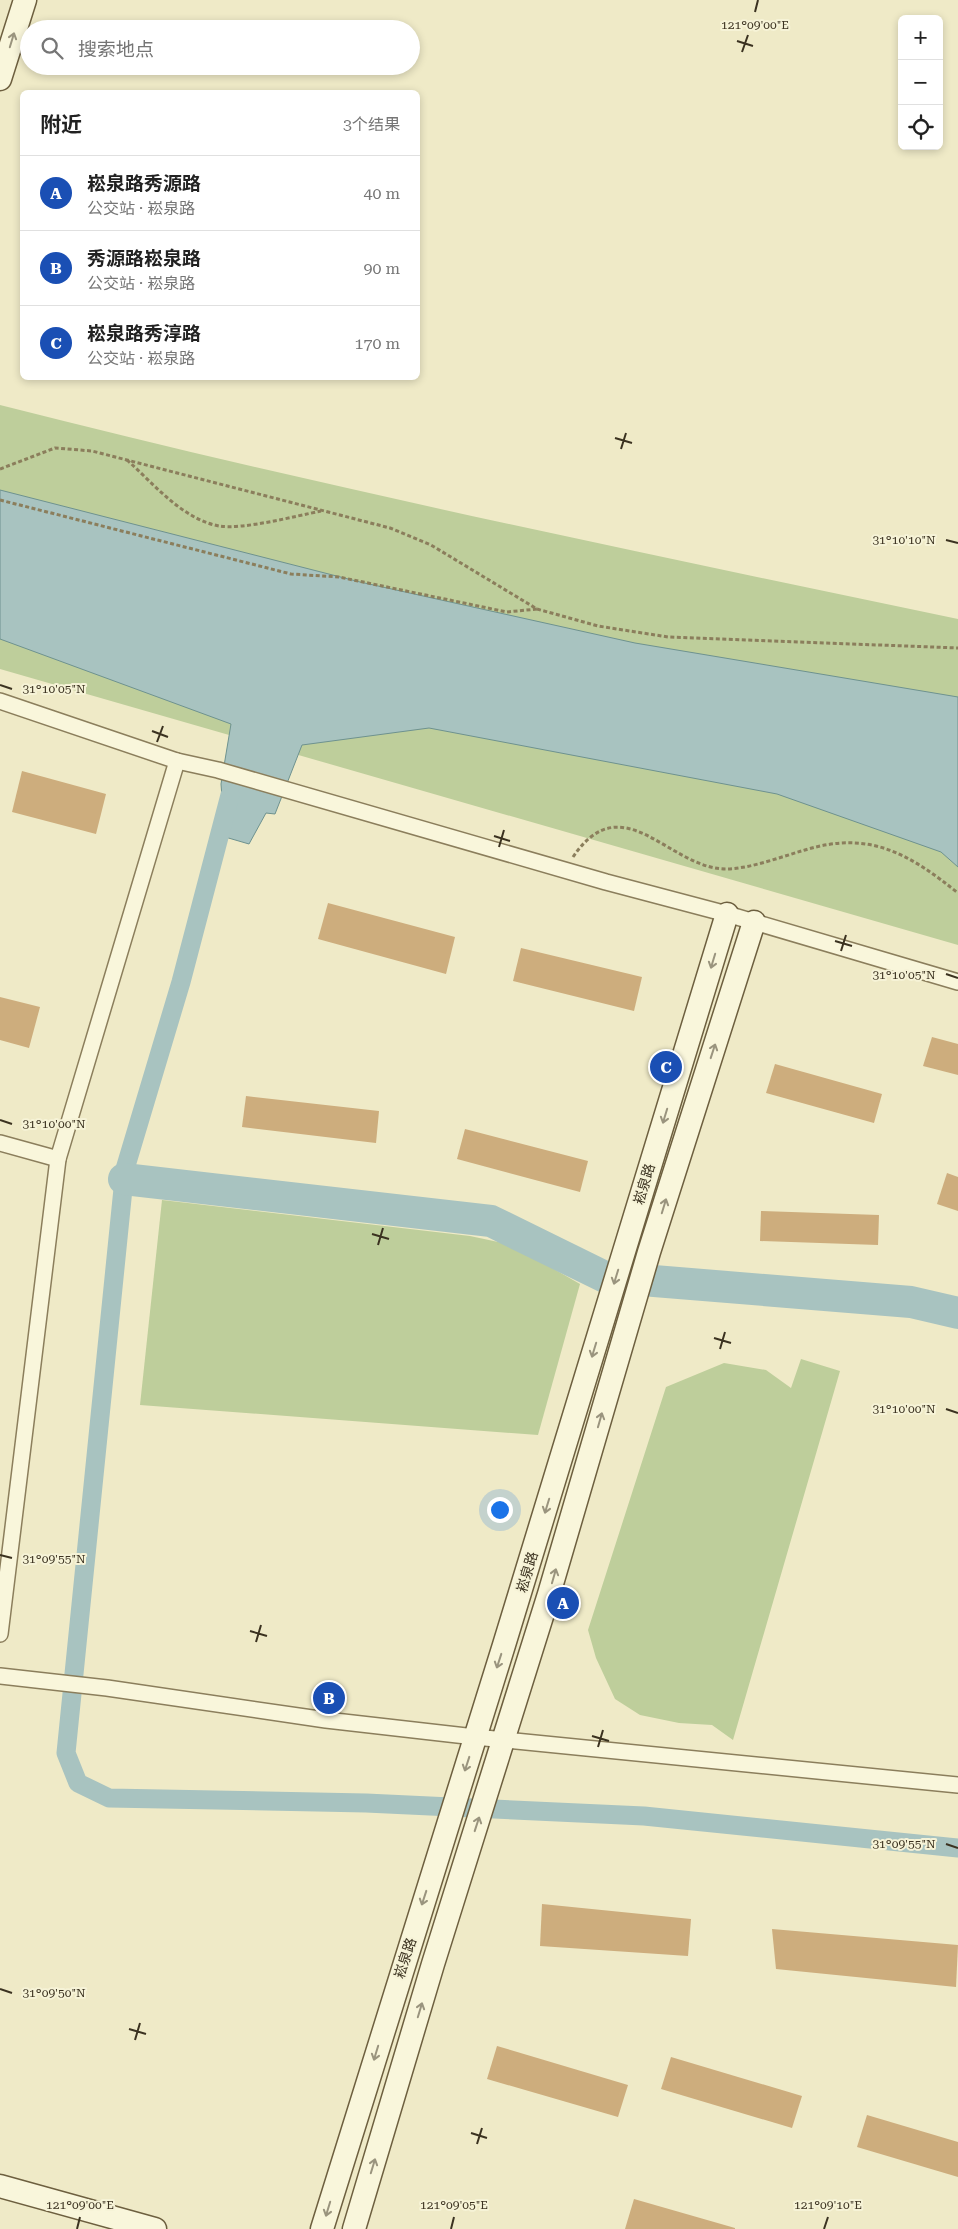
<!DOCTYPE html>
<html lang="zh">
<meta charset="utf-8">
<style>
body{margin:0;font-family:"Roboto Serif","Noto Sans SC",serif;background:#f2f2f2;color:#222}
.controls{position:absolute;right:15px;top:15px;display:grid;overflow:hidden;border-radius:8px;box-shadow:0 2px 8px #0003}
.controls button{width:45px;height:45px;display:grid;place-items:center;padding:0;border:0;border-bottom:1px solid #e0e0e0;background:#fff;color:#222;font:25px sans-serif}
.you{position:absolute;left:499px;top:1509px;width:18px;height:18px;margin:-12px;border:4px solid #fff;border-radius:50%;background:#1a73e8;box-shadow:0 0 0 8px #1a73e833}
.badge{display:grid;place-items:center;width:32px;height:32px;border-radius:50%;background:#2563eb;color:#fff;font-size:16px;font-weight:700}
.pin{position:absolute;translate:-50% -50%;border:2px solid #fff;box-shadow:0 1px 5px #0006}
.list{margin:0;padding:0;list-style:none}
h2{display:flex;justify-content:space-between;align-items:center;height:65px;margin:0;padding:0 20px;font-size:21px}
h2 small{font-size:16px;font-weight:400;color:#767676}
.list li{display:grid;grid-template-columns:32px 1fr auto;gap:15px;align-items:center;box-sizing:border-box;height:75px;padding:0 20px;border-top:1px solid #e0e0e0}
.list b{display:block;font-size:19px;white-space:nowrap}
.list p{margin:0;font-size:16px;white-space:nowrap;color:#767676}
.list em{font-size:16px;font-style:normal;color:#767676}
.icon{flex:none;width:28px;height:28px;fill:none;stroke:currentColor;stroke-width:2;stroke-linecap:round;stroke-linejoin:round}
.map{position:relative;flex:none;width:958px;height:2229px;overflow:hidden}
.search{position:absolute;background:#fff;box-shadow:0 2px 8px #0003;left:20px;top:20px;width:400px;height:55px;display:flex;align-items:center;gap:12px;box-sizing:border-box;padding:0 18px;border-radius:28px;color:#767676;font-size:19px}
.panel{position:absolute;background:#fff;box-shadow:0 2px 8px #0003;left:20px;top:90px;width:400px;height:290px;border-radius:8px}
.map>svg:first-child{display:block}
.green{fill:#bece9b}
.water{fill:#a8c3c0;stroke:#6e928f}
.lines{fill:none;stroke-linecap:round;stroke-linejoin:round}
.canal{stroke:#a8c3c0;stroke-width:19}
.river{stroke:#a8c3c0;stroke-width:32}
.building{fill:#cdad7d}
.street-casing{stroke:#8b7e5c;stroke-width:18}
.secondary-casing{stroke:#6d5f3f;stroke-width:25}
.path{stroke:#8b7e5c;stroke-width:3;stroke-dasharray:4 2.5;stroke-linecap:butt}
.street{stroke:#f9f6db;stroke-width:15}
.secondary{stroke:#f9f6db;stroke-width:22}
.oneway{stroke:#9a947e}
.ticks{fill:none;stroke:#3b3220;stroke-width:2}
.labels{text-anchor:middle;stroke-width:4;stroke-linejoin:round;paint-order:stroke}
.street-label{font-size:14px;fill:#3b3220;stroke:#f6f3d7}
.ticks-label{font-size:12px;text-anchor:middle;fill:#3b3220;stroke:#f6f3d7;stroke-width:4;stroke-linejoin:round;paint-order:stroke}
</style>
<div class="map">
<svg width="958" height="2229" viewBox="0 0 958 2229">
<rect width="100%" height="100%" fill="#efeac7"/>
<g class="green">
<path d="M0 405C317 486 638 552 958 619V945L0 669Z"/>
<polygon points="162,1200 470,1236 512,1245 580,1284 538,1435 140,1405"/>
<polygon points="801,1359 840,1371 733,1740 712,1725 679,1723 640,1715 615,1699 596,1658 588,1630 666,1387 724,1363 766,1370 791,1388"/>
</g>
<polygon class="water" points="0,490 360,582 635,643 958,697 958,867 941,852 777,794 429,728 302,745 275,814 266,813 249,844 225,837 221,784 231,724 0,639"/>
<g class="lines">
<polyline class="canal" points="230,795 181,982 125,1169 66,1753 78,1783 109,1798 366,1803 644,1816 958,1848"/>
<polyline class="river" points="124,1179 491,1221 605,1277 911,1302 958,1313"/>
</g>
<g class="building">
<polygon points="22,771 106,794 96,834 12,812"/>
<polygon points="328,903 455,937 446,974 318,939"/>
<polygon points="521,948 642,977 634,1011 513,981"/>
<polygon points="0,997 40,1007 29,1048 0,1040"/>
<polygon points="932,1037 958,1044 958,1075 923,1066"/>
<polygon points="775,1064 882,1094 874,1123 766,1093"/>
<polygon points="246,1096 379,1111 376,1143 242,1127"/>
<polygon points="465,1129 588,1161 580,1192 457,1159"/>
<polygon points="947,1173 958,1177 958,1211 937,1204"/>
<polygon points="761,1211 879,1215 878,1245 760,1241"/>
<polygon points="542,1904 691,1919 688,1956 540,1946"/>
<polygon points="772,1929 958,1945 956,1987 776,1969"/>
<polygon points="497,2046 628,2085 618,2117 487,2079"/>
<polygon points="671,2057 802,2096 792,2128 661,2089"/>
<polygon points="867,2115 958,2142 958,2177 857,2147"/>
<polygon points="634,2199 735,2228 735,2229 625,2229"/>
</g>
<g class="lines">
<defs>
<g id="street">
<polyline points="0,701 177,761 218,770 606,882 727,914 958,982"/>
<polyline points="0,1143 58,1159"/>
<polyline points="0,1634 58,1159 177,761"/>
<polyline points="0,1676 107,1688 326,1720 475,1737 958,1785"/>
</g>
<g id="secondary">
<polyline points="0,79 25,0"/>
<polyline points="0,2186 155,2229"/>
<polyline points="322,2229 504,1645 727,914"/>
<polyline points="354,2229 433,1964 549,1594 649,1252 754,922"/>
</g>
</defs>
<use href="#street" class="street-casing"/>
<use href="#secondary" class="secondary-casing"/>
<g class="path">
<path d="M127 460C154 484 182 519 219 526 242 530 296 516 321 511"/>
<polyline points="0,469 55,448 92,451 390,528 431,545 537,609 598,626 668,637 958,648"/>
<polyline points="0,500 291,574 339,577 507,612 537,609"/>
<path d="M573 857C623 783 670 870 727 869 753 868 780 857 805 850 870 830 909 854 958 893"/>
</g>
<use href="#street" class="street"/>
<use href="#secondary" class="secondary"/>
</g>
<defs><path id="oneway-shaft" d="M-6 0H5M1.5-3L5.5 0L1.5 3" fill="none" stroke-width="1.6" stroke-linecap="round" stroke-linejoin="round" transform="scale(1.25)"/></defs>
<g class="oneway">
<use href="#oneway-shaft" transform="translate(12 40) rotate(-73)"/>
<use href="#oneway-shaft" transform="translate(713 961) rotate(107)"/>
<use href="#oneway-shaft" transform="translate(713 1051) rotate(-72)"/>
<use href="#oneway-shaft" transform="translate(665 1116) rotate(107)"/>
<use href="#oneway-shaft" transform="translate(664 1206) rotate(-73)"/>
<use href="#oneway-shaft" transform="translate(616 1277) rotate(107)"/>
<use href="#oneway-shaft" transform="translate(594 1350) rotate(107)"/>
<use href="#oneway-shaft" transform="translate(600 1420) rotate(-74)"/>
<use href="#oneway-shaft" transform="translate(547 1506) rotate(107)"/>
<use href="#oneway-shaft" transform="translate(554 1576) rotate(-74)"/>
<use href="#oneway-shaft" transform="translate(499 1661) rotate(108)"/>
<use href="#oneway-shaft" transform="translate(467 1764) rotate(108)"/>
<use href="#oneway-shaft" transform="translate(477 1824) rotate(-72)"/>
<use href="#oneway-shaft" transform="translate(424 1898) rotate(108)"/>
<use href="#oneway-shaft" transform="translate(420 2010) rotate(-73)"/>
<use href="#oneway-shaft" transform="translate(376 2053) rotate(107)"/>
<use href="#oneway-shaft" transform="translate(373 2166) rotate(-73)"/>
<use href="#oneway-shaft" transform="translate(328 2209) rotate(107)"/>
</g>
<path class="ticks" d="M755 12 758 0M737 41 753 46M742 52 748 35M615 438 632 443M621 449 626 433M946 540 958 543M0 685 12 689M152 731 168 737M157 742 163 726M494 836 510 841M499 847 504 830M835 941 852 946M841 951 846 935M946 974 958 978M0 1120 12 1124M372 1234 389 1239M378 1245 383 1228M714 1338 731 1343M720 1349 725 1332M946 1409 958 1413M0 1555 12 1558M250 1631 267 1636M256 1642 261 1625M592 1736 609 1741M598 1747 603 1730M946 1844 958 1848M0 1989 12 1993M129 2029 146 2034M135 2040 140 2023M471 2133 487 2138M477 2144 482 2128M77 2229 80 2217M451 2229 454 2217M824 2229 828 2217"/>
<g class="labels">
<g class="street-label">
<text transform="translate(644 1184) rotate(-73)" y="5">崧泉路</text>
<text transform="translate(527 1572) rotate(-73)" y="5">崧泉路</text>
<text transform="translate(405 1958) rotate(-72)" y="5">崧泉路</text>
</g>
</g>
<g class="ticks-label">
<text x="755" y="29">121°09'00"E</text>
<text x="904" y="544">31°10'10"N</text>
<text x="54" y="693">31°10'05"N</text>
<text x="904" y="979">31°10'05"N</text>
<text x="54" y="1128">31°10'00"N</text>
<text x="904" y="1413">31°10'00"N</text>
<text x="54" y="1563">31°09'55"N</text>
<text x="904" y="1848">31°09'55"N</text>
<text x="54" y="1997">31°09'50"N</text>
<text x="80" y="2209">121°09'00"E</text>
<text x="454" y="2209">121°09'05"E</text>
<text x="828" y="2209">121°09'10"E</text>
</g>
</svg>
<div class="controls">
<button>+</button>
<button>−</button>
<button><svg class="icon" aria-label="locate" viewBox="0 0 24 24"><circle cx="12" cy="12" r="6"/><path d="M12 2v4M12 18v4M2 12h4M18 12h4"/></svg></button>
</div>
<div class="you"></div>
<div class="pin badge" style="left:563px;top:1603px;background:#1a4fb4">A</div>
<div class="pin badge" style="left:329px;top:1698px;background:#1a4fb4">B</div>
<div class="pin badge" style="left:666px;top:1067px;background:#1a4fb4">C</div>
<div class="search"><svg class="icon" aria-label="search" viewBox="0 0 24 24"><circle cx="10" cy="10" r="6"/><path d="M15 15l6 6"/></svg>搜索地点</div>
<section class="panel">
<h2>附近<small>3个结果</small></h2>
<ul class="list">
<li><span class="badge" style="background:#1a4fb4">A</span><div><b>崧泉路秀源路</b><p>公交站 · 崧泉路</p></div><em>40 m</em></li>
<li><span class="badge" style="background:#1a4fb4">B</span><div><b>秀源路崧泉路</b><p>公交站 · 崧泉路</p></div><em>90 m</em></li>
<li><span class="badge" style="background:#1a4fb4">C</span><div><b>崧泉路秀淳路</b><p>公交站 · 崧泉路</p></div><em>170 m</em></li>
</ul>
</section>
</div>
